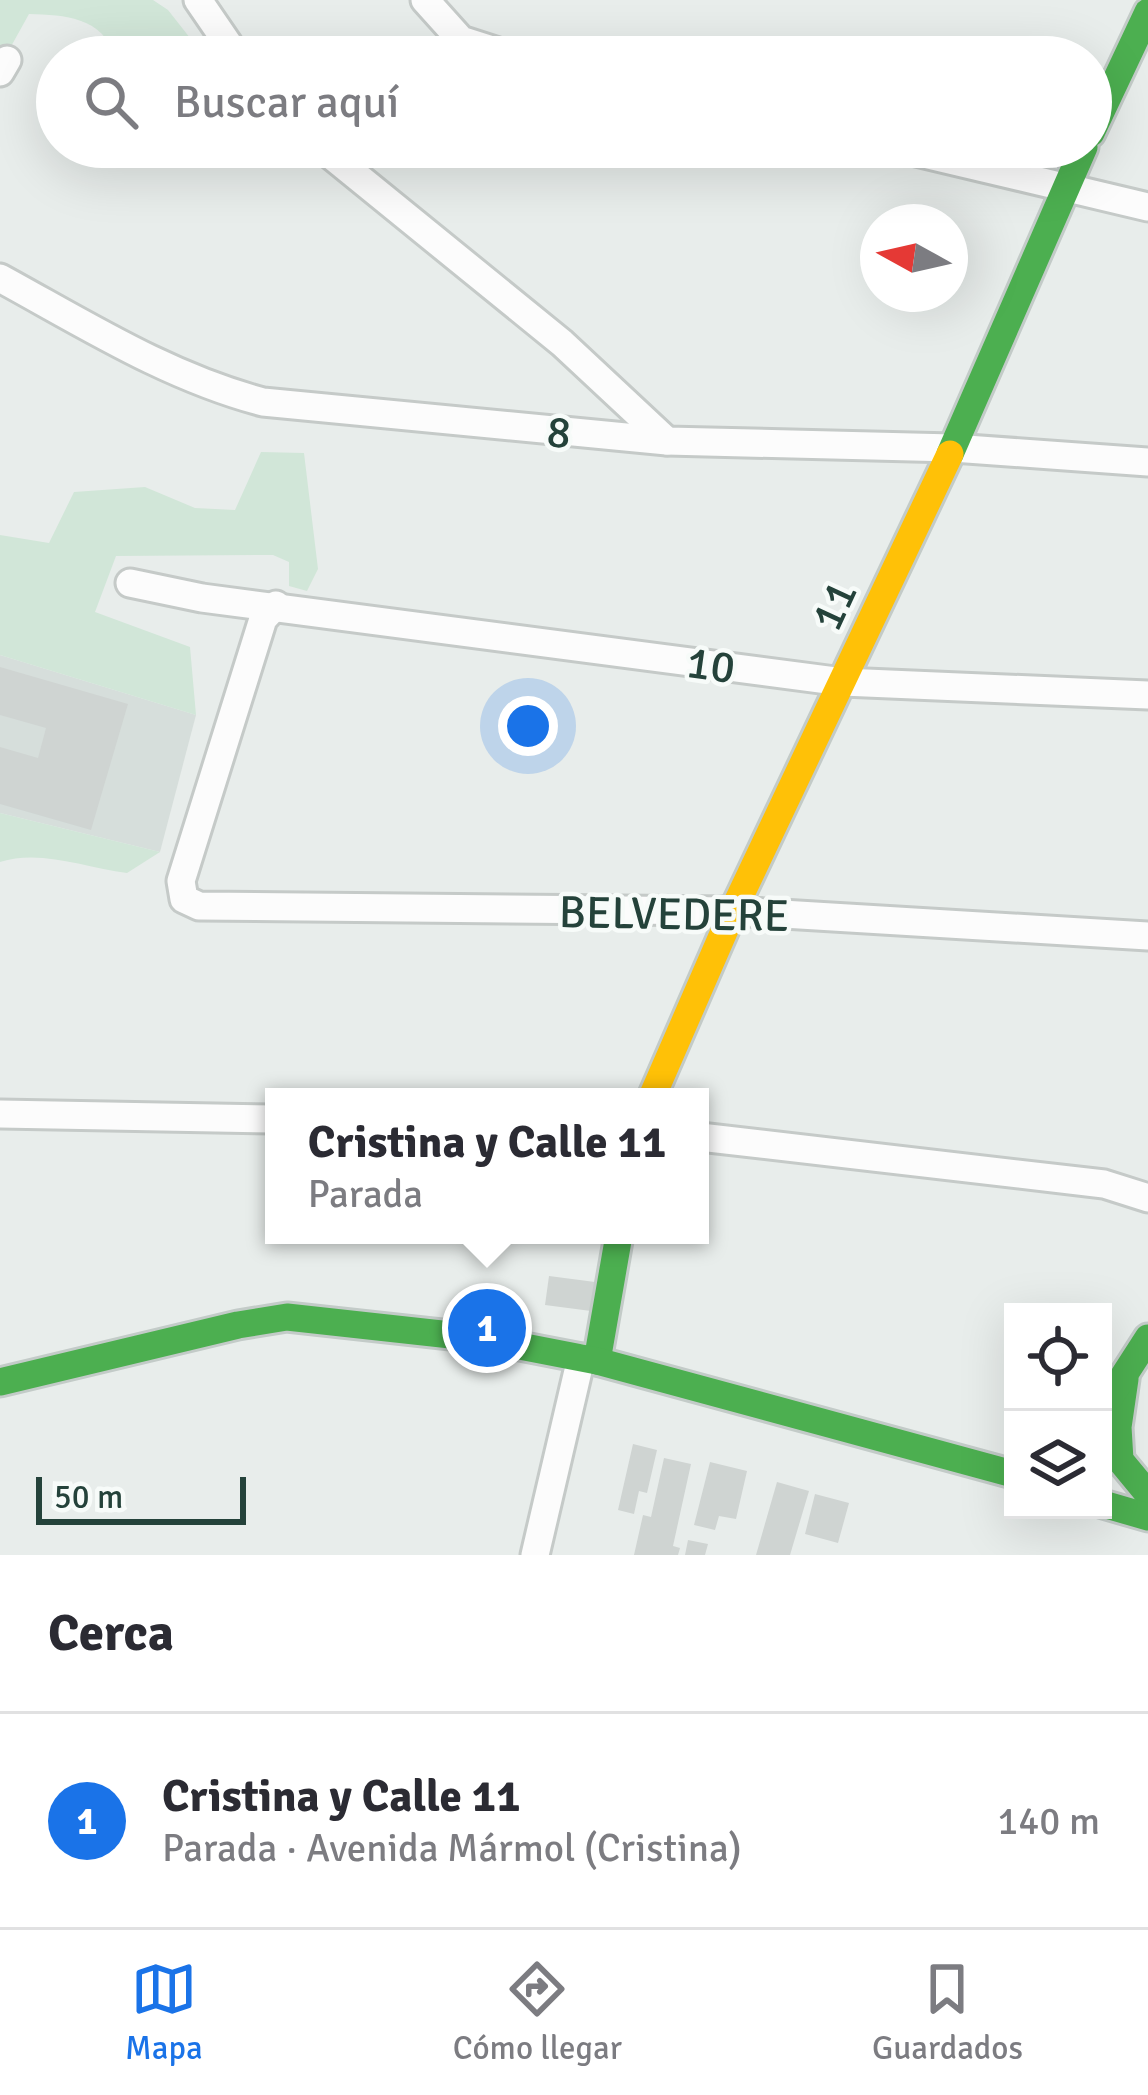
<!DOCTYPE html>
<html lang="es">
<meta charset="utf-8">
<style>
body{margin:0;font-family:Signika,sans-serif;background:#f2f2f3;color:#2b2b33}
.controls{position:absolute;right:36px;bottom:36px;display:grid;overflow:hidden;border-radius:0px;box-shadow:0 12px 48px #0002}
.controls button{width:108px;height:108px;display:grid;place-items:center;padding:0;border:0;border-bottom:3px solid #e1e1e2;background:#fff;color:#2b2b33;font:60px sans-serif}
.compass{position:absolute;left:860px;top:204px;width:108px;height:108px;border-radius:50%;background:#fff;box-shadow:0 12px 48px #0002;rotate:278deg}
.scale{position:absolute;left:36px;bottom:30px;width:210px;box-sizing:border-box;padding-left:12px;border:6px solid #24423a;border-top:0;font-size:33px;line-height:42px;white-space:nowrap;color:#24423a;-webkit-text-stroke:9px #f7fbf9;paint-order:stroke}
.you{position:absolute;left:528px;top:726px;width:42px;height:42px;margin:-30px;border:9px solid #fff;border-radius:50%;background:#1a73e8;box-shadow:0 0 0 18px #1a73e833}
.badge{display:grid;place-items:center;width:78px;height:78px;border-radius:50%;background:#1a73e8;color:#fff;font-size:39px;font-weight:700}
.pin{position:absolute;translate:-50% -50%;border:6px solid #fff;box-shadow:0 3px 12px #0006}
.popup{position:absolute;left:265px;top:1088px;width:444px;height:156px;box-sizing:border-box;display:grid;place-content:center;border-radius:0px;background:#fff;filter:drop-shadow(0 3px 9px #0005);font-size:39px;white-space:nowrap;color:#7c7c81}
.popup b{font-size:45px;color:#2b2b33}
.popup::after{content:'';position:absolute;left:50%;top:100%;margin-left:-24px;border:24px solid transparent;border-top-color:#fff}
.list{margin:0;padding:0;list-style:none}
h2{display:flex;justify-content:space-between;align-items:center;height:156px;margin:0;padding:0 48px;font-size:51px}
h2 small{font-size:39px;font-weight:400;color:#7c7c81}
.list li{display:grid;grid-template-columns:78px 1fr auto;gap:36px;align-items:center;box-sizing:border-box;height:216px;padding:0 48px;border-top:3px solid #e1e1e2}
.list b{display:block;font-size:45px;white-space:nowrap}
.list p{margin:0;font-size:39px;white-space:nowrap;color:#7c7c81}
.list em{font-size:39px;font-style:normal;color:#7c7c81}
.icon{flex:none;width:66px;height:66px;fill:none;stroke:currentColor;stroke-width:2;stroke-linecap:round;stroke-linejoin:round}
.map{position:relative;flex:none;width:1148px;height:1555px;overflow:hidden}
.search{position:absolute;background:#fff;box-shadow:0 12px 48px #0002;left:36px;right:36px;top:36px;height:132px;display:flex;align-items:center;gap:30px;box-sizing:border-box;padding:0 42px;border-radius:66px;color:#7c7c81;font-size:45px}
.sheet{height:372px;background:#fff}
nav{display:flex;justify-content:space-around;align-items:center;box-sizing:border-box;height:168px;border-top:3px solid #e1e1e2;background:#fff;font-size:33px;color:#7c7c81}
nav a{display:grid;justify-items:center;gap:6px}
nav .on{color:#1a73e8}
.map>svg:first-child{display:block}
.built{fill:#d6dedb}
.green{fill:#d1e6d8}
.building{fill:#cfd4d2}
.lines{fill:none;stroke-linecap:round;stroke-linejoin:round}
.street-casing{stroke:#c5cac8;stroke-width:33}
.fast-casing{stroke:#c3cbc8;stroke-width:33}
.slow-casing{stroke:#c3cbc8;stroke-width:33}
.street{stroke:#fcfcfc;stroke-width:27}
.fast{stroke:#4caf50;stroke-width:27}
.slow{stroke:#ffc107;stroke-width:27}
.labels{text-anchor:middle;stroke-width:9;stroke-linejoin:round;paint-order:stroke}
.street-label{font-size:45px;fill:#24423a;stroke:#f7fbf9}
</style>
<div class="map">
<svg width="1148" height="1555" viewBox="0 0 1148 1555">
<rect width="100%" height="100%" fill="#e8edeb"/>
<polygon class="built" points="0,655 196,715 160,852 0,813"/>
<g class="green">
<path d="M0 0H153L168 10 205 57H115C103 17 65 15 29 14L4 59H0Z"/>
<polygon points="261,452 304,453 318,569 307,591 289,586 289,562 273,555 116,556 95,612 190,647 196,715 0,655 0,535 49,543 74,492 145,487 195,508 235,510"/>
<path d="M0 813 160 852 127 873C86 868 41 849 0 862Z"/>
</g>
<g class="building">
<polygon points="0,667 128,704 91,830 0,804 0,747 38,758 46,728 0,715"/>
<polygon points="549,1276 595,1282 591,1311 545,1305"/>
<polygon points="633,1444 657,1450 647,1493 639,1491 634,1514 618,1510"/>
<polygon points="664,1458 691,1464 673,1546 680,1548 678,1555 634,1555 643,1515 651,1517"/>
<polygon points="710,1462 747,1471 736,1519 719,1516 715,1530 694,1525"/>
<polygon points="777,1482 809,1491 790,1555 756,1555"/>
<polygon points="815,1494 849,1503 838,1543 805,1534"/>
<polygon points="688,1540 708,1544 705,1555 685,1555"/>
</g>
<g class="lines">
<defs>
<g id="street">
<polyline points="198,0 237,57"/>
<polyline points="425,0 461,40 514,57"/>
<polyline points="0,72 7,60"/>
<polyline points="321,147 562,343 667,441"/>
<polyline points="895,147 1148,207"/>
<path d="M0 278C86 325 168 377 263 402L667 441 953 448 1148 462"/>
<polyline points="130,583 202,598 843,682 1148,695"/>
<polyline points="276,605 263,619 181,881 184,899 199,906 733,911 1148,936"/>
<polyline points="0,1114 274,1119"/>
<polyline points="700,1137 1104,1184 1148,1198"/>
<polyline points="535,1555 581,1358"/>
</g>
<g id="fast">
<polyline points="1091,133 1148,12"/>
<polyline points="950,454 1084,147"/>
<polyline points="597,1361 619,1235"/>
<polyline points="1125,1379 1118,1427 1120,1460 1148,1494"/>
<polyline points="0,1382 238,1325 287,1317 478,1338 597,1361 1013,1474"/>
<polyline points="1110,1397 1148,1338"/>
<polyline points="1103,1504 1148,1517"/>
</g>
<polyline id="slow" points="652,1097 733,911 950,454"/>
</defs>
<use href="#street" class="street-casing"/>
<use href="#fast" class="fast-casing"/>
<use href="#slow" class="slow-casing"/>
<use href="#street" class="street"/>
<use href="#fast" class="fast"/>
<use href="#slow" class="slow"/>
</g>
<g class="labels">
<g class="street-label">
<text transform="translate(559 431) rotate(5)" y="16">8</text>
<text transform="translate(833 605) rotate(-65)" y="16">11</text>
<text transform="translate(711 664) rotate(8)" y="16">10</text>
<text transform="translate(674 913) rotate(1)" y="16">BELVEDERE</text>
</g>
</g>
</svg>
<div class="controls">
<button><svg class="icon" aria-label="locate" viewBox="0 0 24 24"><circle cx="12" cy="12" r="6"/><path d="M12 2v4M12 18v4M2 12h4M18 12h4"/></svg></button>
<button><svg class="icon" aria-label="layers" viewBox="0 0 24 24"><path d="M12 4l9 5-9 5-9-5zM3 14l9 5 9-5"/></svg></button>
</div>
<svg class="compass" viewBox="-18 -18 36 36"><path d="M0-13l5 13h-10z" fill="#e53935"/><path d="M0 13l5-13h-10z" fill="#7c7c81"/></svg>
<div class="scale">50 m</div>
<div class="you"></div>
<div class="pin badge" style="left:487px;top:1328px">1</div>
<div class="popup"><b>Cristina y Calle 11</b>Parada</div>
<div class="search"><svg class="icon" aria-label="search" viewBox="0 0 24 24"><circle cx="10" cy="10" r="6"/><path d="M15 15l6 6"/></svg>Buscar aquí</div>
</div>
<section class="sheet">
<h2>Cerca<small></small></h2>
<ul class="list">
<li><span class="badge">1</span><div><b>Cristina y Calle 11</b><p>Parada · Avenida Mármol (Cristina)</p></div><em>140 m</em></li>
</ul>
</section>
<nav>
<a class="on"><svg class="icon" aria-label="map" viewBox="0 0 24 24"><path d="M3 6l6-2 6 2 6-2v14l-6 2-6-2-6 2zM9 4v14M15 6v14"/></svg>Mapa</a>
<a><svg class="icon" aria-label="directions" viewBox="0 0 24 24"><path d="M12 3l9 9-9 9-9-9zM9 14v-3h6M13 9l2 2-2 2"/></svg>Cómo llegar</a>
<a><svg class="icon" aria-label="saved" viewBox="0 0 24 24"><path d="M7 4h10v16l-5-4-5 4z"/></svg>Guardados</a>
</nav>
